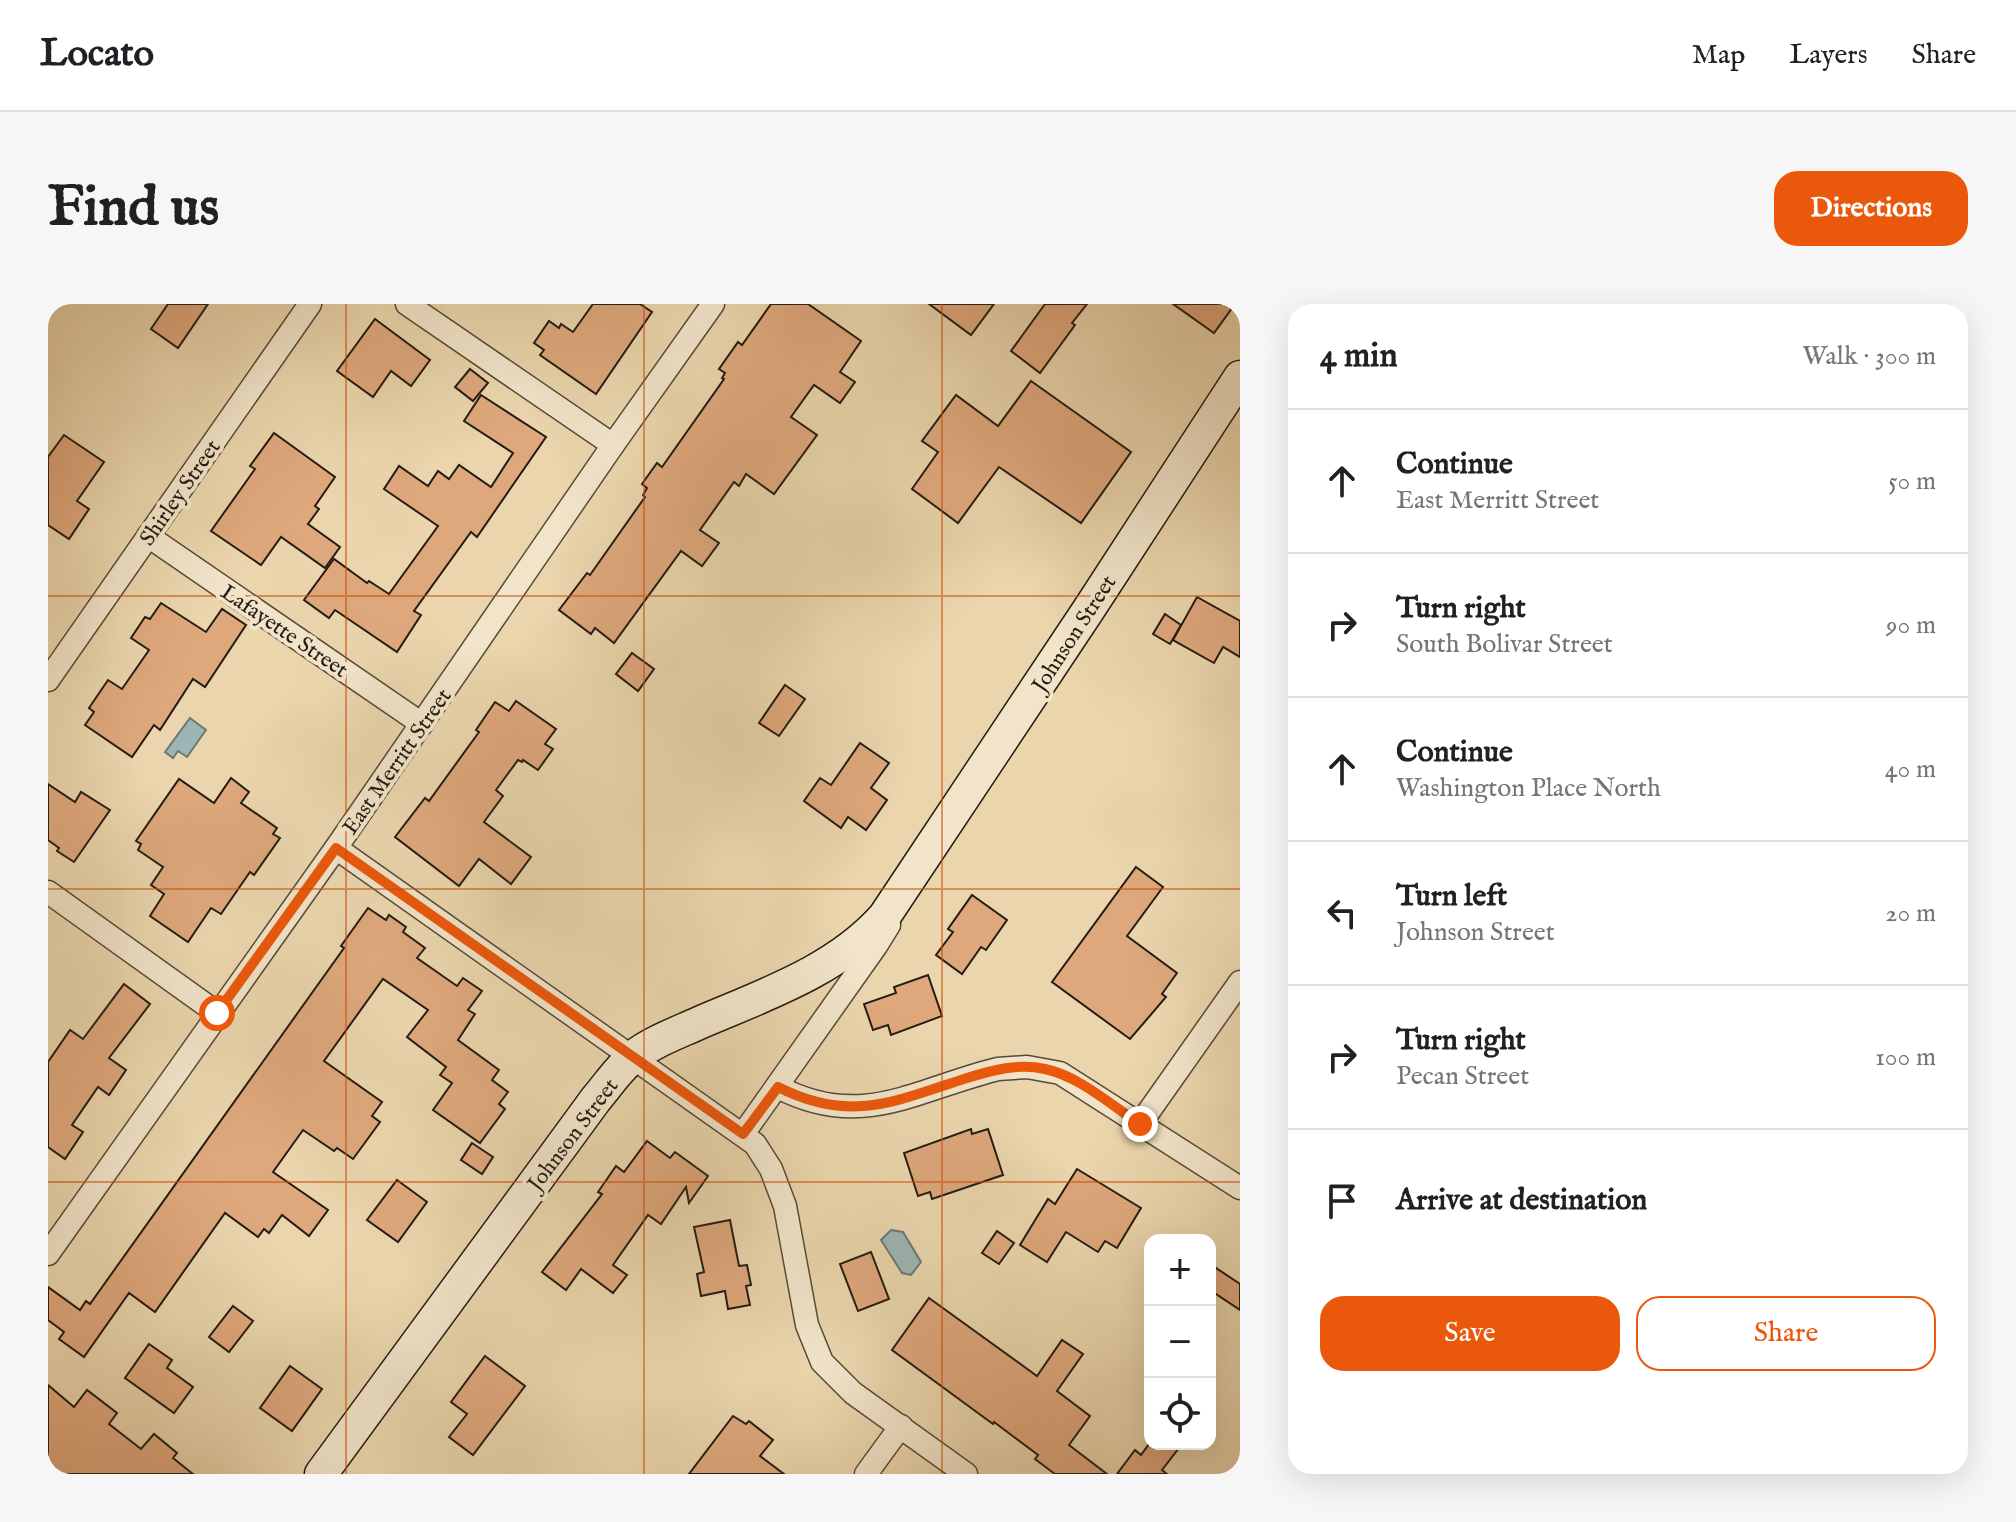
<!DOCTYPE html>
<meta charset="utf-8">
<style>
body{margin:0;font-family:"IM FELL English",serif;background:#f6f6f6;color:#202124}
.controls{position:absolute;right:24px;bottom:24px;display:grid;overflow:hidden;border-radius:16px;box-shadow:0 8px 32px #0002}
.controls button{width:72px;height:72px;display:grid;place-items:center;padding:0;border:0;border-bottom:2px solid #e0e0e0;background:#fff;color:#202124;font:40px sans-serif}
.stop{position:absolute;width:24px;height:24px;margin:-18px;border:6px solid #ea580c;border-radius:50%;background:#fff}
.stop.end{background:#ea580c;border-color:#fff;box-shadow:0 2px 8px #0008}
.list{margin:0;padding:0;list-style:none}
h2{display:flex;justify-content:space-between;align-items:center;height:104px;margin:0;padding:0 32px;font-size:34px}
h2 small{font-size:26px;font-weight:400;color:#757577}
.list li{display:grid;grid-template-columns:52px 1fr auto;gap:24px;align-items:center;box-sizing:border-box;height:144px;padding:0 32px;border-top:2px solid #e0e0e0}
.list b{display:block;font-size:30px;white-space:nowrap}
.list p{margin:0;font-size:26px;white-space:nowrap;color:#757577}
.list em{font-size:26px;font-style:normal;color:#757577}
.actions{display:flex;gap:16px;padding:24px 32px}
.actions a{flex:1;padding:18px 0;border:2px solid #ea580c;border-radius:24px;text-align:center;font-size:28px;color:#ea580c}
.actions .main{background:#ea580c;color:#fff}
.icon{flex:none;width:44px;height:44px;fill:none;stroke:currentColor;stroke-width:2;stroke-linecap:round;stroke-linejoin:round}
.map{position:relative;flex:none;width:1192px;height:1170px;overflow:hidden;border-radius:24px}
header{display:flex;align-items:center;gap:48px;box-sizing:border-box;height:112px;padding:0 40px;background:#fff;border-bottom:2px solid #e0e0e0}
header strong{font-size:38px}
nav{display:flex;gap:44px;margin-inline-start:auto;font-size:28px}
.intro{display:flex;align-items:center;justify-content:space-between;box-sizing:border-box;height:192px;padding:0 48px}
h1{margin:0;font-size:56px}
.button{padding:20px 36px;border-radius:24px;background:#ea580c;color:#fff;font-size:28px;font-weight:700}
main{display:flex;gap:48px;padding:0 48px}
aside{flex:1;background:#fff;border-radius:24px;box-shadow:0 8px 32px #0002}
.map>svg:first-child{display:block}
.water{fill:#9bb6b4;stroke:#6b7874;stroke-width:2}
.building{fill:#dea77c;stroke:#241c13;stroke-width:2}
.lines{fill:none;stroke-linecap:round;stroke-linejoin:round}
.street-casing{stroke:#564a39;stroke-width:25}
.secondary-casing{stroke:#241c13;stroke-width:35}
.street{stroke:#f1e4c9;stroke-width:22}
.secondary{stroke:#f1e4c9;stroke-width:32}
.route{stroke:#ea580c;stroke-width:10}
.grid{fill:none;stroke:#cb500d;stroke-width:2;stroke-opacity:0.55}
.labels{text-anchor:middle;stroke-width:8;stroke-linejoin:round;paint-order:stroke}
.street-label{font-size:22px;fill:#241c13;stroke:#f1e4c9}
</style>
<header>
<strong>Locato</strong>
<nav><a>Map</a><a>Layers</a><a>Share</a></nav>
</header>
<div class="intro"><h1>Find us</h1><a class="button">Directions</a></div>
<main>
<div class="map">
<svg width="1192" height="1170" viewBox="0 0 1192 1170">
<rect width="100%" height="100%" fill="#ead5ac"/>
<filter id="stains"><feTurbulence type="fractalNoise" baseFrequency=".0025" numOctaves="4"/><feColorMatrix values="0 0 0 0 .2 0 0 0 0 .09 0 0 0 0 .02 0 0 0 .5 -.17"/></filter>
<radialGradient id="worn" r=".72"><stop offset=".6" stop-color="#630" stop-opacity="0"/><stop offset="1" stop-color="#630" stop-opacity=".3"/></radialGradient>
<g class="water">
<polygon points="142,414 158,426 139,453 130,447 125,454 117,448"/>
<polygon points="843,926 855,928 873,958 863,971 854,969 833,936"/>
</g>
<g class="building">
<polygon points="120,0 160,0 130,44 103,25"/>
<polygon points="545,0 592,0 604,8 548,90 492,51 496,46 486,39 501,17 511,24 513,20 525,28"/>
<polygon points="723,0 760,0 813,37 792,68 807,78 792,99 766,81 743,113 769,131 726,190 698,170 691,182 686,178 652,226 671,239 654,262 633,247 566,339 547,324 543,330 511,306 539,269 542,271 597,193 595,191 599,184 594,180 609,159 614,163 676,75 674,74 677,69 671,65 690,38 694,41"/>
<polygon points="881,0 946,0 923,31"/>
<polygon points="997,0 1039,0 1024,19 1027,21 992,69 963,47"/>
<polygon points="1125,0 1187,0 1166,29"/>
<polygon points="327,15 382,56 363,82 343,67 325,93 289,67"/>
<polygon points="422,65 440,79 425,97 407,83"/>
<polygon points="983,77 1083,148 1033,219 951,163 910,219 864,185 890,148 874,137 908,91 950,122"/>
<polygon points="433,91 498,133 429,233 423,228 366,307 373,311 349,348 287,306 281,314 256,296 286,255 319,279 321,277 341,290 390,222 336,185 351,162 380,182 390,167 401,175 411,161 443,183 465,149 416,117"/>
<polygon points="226,129 287,173 267,202 271,205 260,220 292,243 277,264 233,233 213,261 163,227 207,165 202,162"/>
<polygon points="16,131 56,158 29,197 41,205 21,235 0,221 0,153"/>
<polygon points="1149,293 1192,317 1192,353 1175,343 1166,359 1125,336"/>
<polygon points="113,299 158,328 174,305 198,321 157,383 145,375 112,426 106,421 84,453 37,421 46,408 41,404 60,376 74,385 101,346 83,334 97,313 102,315"/>
<polygon points="1117,310 1133,321 1122,340 1105,330"/>
<polygon points="584,349 606,365 590,387 568,370"/>
<polygon points="737,381 757,395 731,432 711,419"/>
<polygon points="468,397 508,425 497,440 505,445 490,466 475,456 474,458 470,456 448,486 455,492 436,518 483,553 463,580 431,555 411,582 347,533 377,494 381,497 431,428 428,426 447,398 461,407"/>
<polygon points="812,439 841,459 823,484 839,496 818,526 800,513 793,524 756,497 772,474 783,481"/>
<polygon points="183,474 201,488 193,499 229,524 225,530 232,534 206,571 202,568 173,610 163,604 140,638 102,612 116,590 103,581 115,563 90,546 93,540 88,537 131,475 166,499"/>
<polygon points="0,480 27,498 33,488 62,506 26,558 9,547 11,544 0,536"/>
<polygon points="1088,563 1115,583 1079,632 1129,669 1114,690 1118,693 1082,735 1004,678"/>
<polygon points="924,591 959,616 938,646 933,643 914,670 888,651 905,628 900,625"/>
<polygon points="320,604 338,616 341,611 358,623 355,628 377,644 369,654 409,682 415,674 434,687 420,706 427,710 410,736 451,766 444,776 460,788 451,800 457,805 432,839 385,806 404,779 392,771 398,763 359,733 380,706 335,675 276,757 334,798 324,812 332,818 305,855 289,844 286,847 255,826 225,868 280,906 261,932 234,911 221,929 216,925 210,933 177,909 107,1008 81,989 36,1053 11,1035 16,1028 0,1016 0,983 32,1006 38,997 42,1000 296,644 293,642"/>
<polygon points="880,671 894,712 843,731 840,721 825,726 816,700 848,689 846,683"/>
<polygon points="76,680 102,700 61,754 78,766 61,791 50,783 24,821 35,828 17,855 0,843 0,758 22,726 35,735"/>
<polygon points="923,825 924,830 940,825 955,871 884,895 882,888 870,892 856,849"/>
<polygon points="599,837 622,854 627,848 660,872 641,899 638,883 613,920 600,911 565,961 579,971 565,989 533,965 518,986 494,968 554,890 550,888 568,862 576,868"/>
<polygon points="424,839 445,853 434,870 413,856"/>
<polygon points="1029,865 1093,904 1069,944 1057,937 1050,948 1018,928 999,958 972,941 1000,895 1007,900"/>
<polygon points="349,876 379,898 350,938 319,916"/>
<polygon points="682,916 691,962 699,961 703,981 698,982 702,1001 680,1005 677,987 653,992 649,970 656,968 646,923"/>
<polygon points="949,927 966,939 951,960 934,949"/>
<polygon points="823,948 841,995 810,1007 792,960"/>
<polygon points="1162,960 1192,980 1192,1006 1162,986"/>
<polygon points="881,994 989,1072 1014,1036 1035,1050 1009,1087 1042,1112 1021,1141 1059,1170 1007,1170 987,1155 990,1151 946,1118 945,1120 844,1046"/>
<polygon points="185,1002 205,1017 181,1048 161,1033"/>
<polygon points="101,1040 124,1056 119,1064 145,1083 126,1109 77,1074"/>
<polygon points="437,1052 477,1082 425,1151 401,1133 419,1110 403,1098"/>
<polygon points="242,1062 274,1085 244,1127 212,1104"/>
<polygon points="0,1081 26,1103 39,1086 69,1109 61,1120 93,1145 106,1130 129,1149 125,1154 145,1170 0,1170"/>
<polygon points="685,1112 698,1120 701,1117 725,1136 712,1152 736,1170 641,1170"/>
<polygon points="1101,1140 1134,1140 1114,1166 1119,1170 1069,1170 1087,1146 1093,1151"/>
</g>
<g class="lines">
<defs>
<g id="street">
<polyline points="359,0 565,141"/>
<polyline points="100,232 374,420"/>
<polyline points="0,376 262,0"/>
<polyline points="288,544 707,840 723,865 737,902 759,1021 774,1058 805,1089 918,1170"/>
<polyline points="0,588 169,709"/>
<path d="M730 783C814 827 868 785 950 765L979 763 1012 769 1192 884"/>
<polyline points="1092,820 1192,678"/>
<polyline points="695,830 828,642 841,621"/>
<polyline points="0,950 288,544 565,141 665,0"/>
<polyline points="818,1170 853,1122"/>
</g>
<path id="secondary" d="M273 1170 548 795C560 781 571 764 585 753 604 738 629 729 651 719 716 691 788 667 836 613L1041 305 1192 73"/>
</defs>
<use href="#street" class="street-casing"/>
<use href="#secondary" class="secondary-casing"/>
<use href="#street" class="street"/>
<use href="#secondary" class="secondary"/>
</g>
<g class="lines">
<path class="route" d="M169 709 288 544 695 830 730 783C803 820 847 797 919 774 945 766 970 759 997 765 1031 772 1063 801 1092 820"/>
</g>
<path class="grid" d="M298 0V1170M596 0V1170M894 0V1170M0 292H1192M0 585H1192M0 878H1192"/>
<g class="labels">
<g class="street-label">
<text transform="translate(131 188) rotate(-55)" y="8">Shirley Street</text>
<text transform="translate(237 326) rotate(34)" y="8">Lafayette Street</text>
<text transform="translate(1025 329) rotate(-57)" y="8">Johnson Street</text>
<text transform="translate(348 457) rotate(-55)" y="8">East Merritt Street</text>
<text transform="translate(524 830) rotate(-53)" y="8">Johnson Street</text>
</g>
</g>
<rect width="100%" height="100%" filter="url(#stains)"/>
<rect width="100%" height="100%" fill="url(#worn)"/>
</svg>
<div class="controls">
<button>+</button>
<button>−</button>
<button><svg class="icon" aria-label="locate" viewBox="0 0 24 24"><circle cx="12" cy="12" r="6"/><path d="M12 2v4M12 18v4M2 12h4M18 12h4"/></svg></button>
</div>
<div class="stop" style="left:169px;top:709px"></div>
<div class="stop end" style="left:1092px;top:820px"></div>
</div>
<aside>
<h2>4 min<small>Walk · 300 m</small></h2>
<ul class="list">
<li><svg class="icon" aria-label="ahead" viewBox="0 0 24 24"><path d="M12 20V5M6 11l6-6 6 6"/></svg><div><b>Continue</b><p>East Merritt Street</p></div><em>50 m</em></li>
<li><svg class="icon" aria-label="right" viewBox="0 0 24 24"><path d="M7 20v-9h11M14 6l5 5-5 5"/></svg><div><b>Turn right</b><p>South Bolivar Street</p></div><em>90 m</em></li>
<li><svg class="icon" aria-label="ahead" viewBox="0 0 24 24"><path d="M12 20V5M6 11l6-6 6 6"/></svg><div><b>Continue</b><p>Washington Place North</p></div><em>40 m</em></li>
<li><svg class="icon" aria-label="left" viewBox="0 0 24 24"><path d="M17 20v-9H6M10 6l-5 5 5 5"/></svg><div><b>Turn left</b><p>Johnson Street</p></div><em>20 m</em></li>
<li><svg class="icon" aria-label="right" viewBox="0 0 24 24"><path d="M7 20v-9h11M14 6l5 5-5 5"/></svg><div><b>Turn right</b><p>Pecan Street</p></div><em>100 m</em></li>
<li><svg class="icon" aria-label="arrive" viewBox="0 0 24 24"><path d="M6 21V4h12l-3 4 3 4H6"/></svg><div><b>Arrive at destination</b></div></li>
</ul>
<div class="actions"><a class="main">Save</a><a>Share</a></div>
</aside>
</main>
